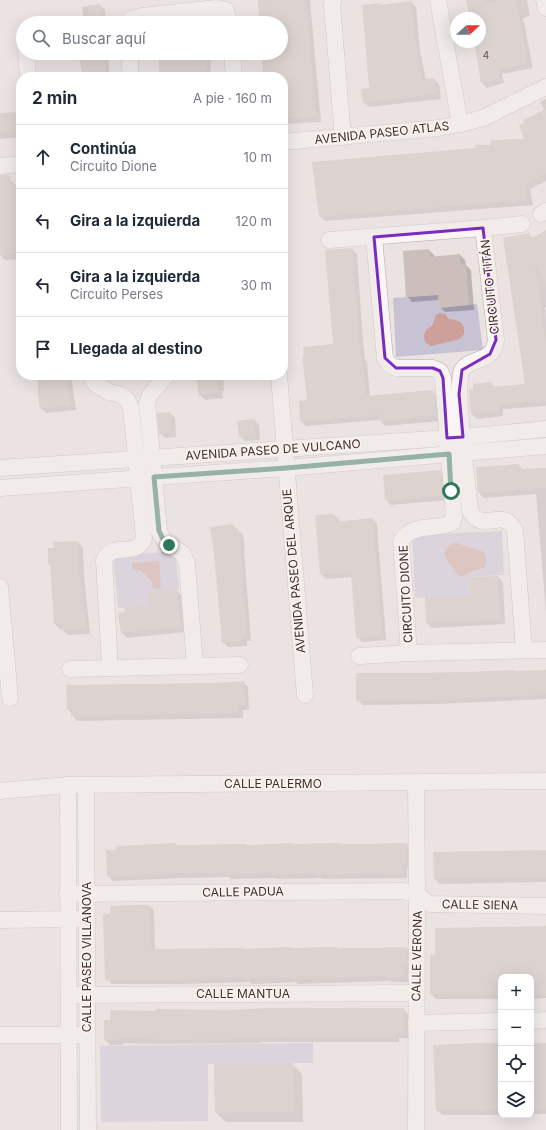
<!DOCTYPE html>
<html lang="es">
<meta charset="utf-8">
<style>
body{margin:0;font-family:Inter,sans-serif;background:#f2f2f3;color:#1f2937}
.controls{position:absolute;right:12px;bottom:12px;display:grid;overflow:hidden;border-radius:8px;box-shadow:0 4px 16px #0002}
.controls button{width:36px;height:36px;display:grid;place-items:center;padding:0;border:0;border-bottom:1px solid #e0e1e3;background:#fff;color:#1f2937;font:20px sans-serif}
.compass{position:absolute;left:450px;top:12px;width:36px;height:36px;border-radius:50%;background:#fff;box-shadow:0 4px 16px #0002;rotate:68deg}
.stop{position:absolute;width:12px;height:12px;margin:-9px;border:3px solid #2d775a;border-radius:50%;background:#fff}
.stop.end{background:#2d775a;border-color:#fff;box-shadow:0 1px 4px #0008}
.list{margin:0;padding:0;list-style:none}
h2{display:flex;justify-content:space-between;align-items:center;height:52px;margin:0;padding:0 16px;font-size:17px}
h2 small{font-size:13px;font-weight:400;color:#747a83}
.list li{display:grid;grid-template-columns:26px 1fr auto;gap:12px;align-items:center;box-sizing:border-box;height:64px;padding:0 16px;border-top:1px solid #e0e1e3}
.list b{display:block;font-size:15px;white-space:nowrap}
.list p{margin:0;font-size:13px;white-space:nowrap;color:#747a83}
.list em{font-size:13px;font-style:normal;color:#747a83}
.icon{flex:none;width:22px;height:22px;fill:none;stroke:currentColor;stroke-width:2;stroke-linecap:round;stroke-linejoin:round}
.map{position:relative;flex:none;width:546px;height:1130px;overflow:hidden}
.search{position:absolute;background:#fff;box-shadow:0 4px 16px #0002;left:16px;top:16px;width:272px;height:44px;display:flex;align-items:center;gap:10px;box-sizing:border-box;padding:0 14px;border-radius:22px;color:#747a83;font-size:15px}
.panel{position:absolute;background:#fff;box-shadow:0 4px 16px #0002;left:16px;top:72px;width:272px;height:308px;border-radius:16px}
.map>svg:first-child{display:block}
.green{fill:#c8c2d5}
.water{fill:#cda09a}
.shadow{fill:#0003}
.building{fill:#cbbebb}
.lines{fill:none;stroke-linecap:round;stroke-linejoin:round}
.minor-casing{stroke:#b5a9a6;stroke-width:17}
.minor{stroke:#f8f5f4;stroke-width:16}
.route{stroke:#2d775a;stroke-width:5}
.marked{fill:none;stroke:#7b2cbf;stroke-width:3;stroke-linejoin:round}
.labels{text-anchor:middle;stroke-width:3.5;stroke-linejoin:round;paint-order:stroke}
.number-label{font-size:10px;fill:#65534d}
.street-label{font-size:12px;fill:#432f28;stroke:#f8f2f1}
</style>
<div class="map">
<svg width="546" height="1130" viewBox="0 0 546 1130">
<rect width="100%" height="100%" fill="#ebe3e1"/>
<g class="green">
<polygon points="438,295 439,308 477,304 483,350 396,357 393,298"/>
<polygon points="502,531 504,575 469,577 470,595 415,598 412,535"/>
<polygon points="175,551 179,589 147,592 149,610 143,606 118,608 113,556"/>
<polygon points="313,1043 313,1063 208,1064 208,1121 101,1122 100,1046"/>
</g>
<g class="water">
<path d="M440 313 445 314 449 319C460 320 465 323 464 334L460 339 431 346 425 342C423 334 424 329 432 326L436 315Z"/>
<path d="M457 543 484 552 487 561 485 567 470 572 461 577 456 574C454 565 440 558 446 549 449 544 452 543 457 543Z"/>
<polygon points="159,561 161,588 153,589 152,581 140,570 133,570 132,563"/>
</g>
<g class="shadow">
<polygon points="258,0 310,0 321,122 283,124 283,77 264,77 262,53 281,53 281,23 260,23"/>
<polygon points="467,0 527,0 530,16 523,18 533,68 502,74 504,83 487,88 482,83 475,42 480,42 480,18 470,18"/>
<polygon points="411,2 416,7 420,51 426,80 434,79 439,84 441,99 369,107 364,102"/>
<polygon points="100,5 105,10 106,23 84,23 82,7"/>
<polygon points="203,20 206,23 175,23"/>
<polygon points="84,53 108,53 110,77 88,77 85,64"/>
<polygon points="159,53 210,53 211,77 161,77"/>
<polygon points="546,99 546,181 530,189 533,205 325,221 320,216 476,149 526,140 545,111 540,102"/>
<polygon points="16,113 21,118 21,137 0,139 0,114"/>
<polygon points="11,180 16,186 21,186 21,259 5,260 0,255 0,182"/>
<polygon points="546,232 546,307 545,308 546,318 546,406 503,409 503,416 477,419 472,414 491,383 496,388 526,385 529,235 533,238"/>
<polygon points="352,249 357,254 363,342 365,360 367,362 370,397 432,391 437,396 441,421 385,426 380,420 306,426 301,421 308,401 334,345"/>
<polygon points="429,250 434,255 434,257 460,255 465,260 466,265 471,270 474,310 445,312 440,307 439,300 412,302 407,296"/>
<polygon points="37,375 71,375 76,410 46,413 41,408"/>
<polygon points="198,375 223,375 224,391 222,391 223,398 205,400 200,395"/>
<polygon points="170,413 175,418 176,437 165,438 160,433"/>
<polygon points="254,420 259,425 260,440 245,441 240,436"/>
<polygon points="518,465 523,470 546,468 546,612 536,494 484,498 479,493"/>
<polygon points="440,471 445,476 447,500 391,505 386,500"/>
<polygon points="334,515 339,520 339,522 372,519 377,524 386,640 362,642 357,637 352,577 326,579 321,574"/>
<polygon points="232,525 243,535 245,551 244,551 251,641 247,641 247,646 228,647 223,642"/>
<polygon points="78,542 83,547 84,575 90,634 68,635 62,629 60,629 55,624 52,566 49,564 55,549"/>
<polygon points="498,577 503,582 505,624 432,628 427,623 471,596 470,578"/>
<polygon points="176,590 181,595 185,632 127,638 122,633 119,614 149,606"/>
<polygon points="546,671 546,699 436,704 363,705 357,700 357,674"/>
<polygon points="243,682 248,687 249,710 243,710 243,718 77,721 68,709 215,684"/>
<polygon points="407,844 412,849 412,867 407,868 407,878 323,879 322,878 277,879 275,878 230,879 229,877 184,878 113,881 108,876 178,846"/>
<polygon points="546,851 546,882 440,884 435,879"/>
<polygon points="149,906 154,911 155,950 407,948 412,953 412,969 408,970 408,982 392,982 390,981 298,984 296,982 252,984 249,982 182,984 112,984 106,979 111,915"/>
<polygon points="546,928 546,998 531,999 531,977 501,977 501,999 436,999 431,994"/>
<polygon points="403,1009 408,1014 408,1038 399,1038 399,1042 261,1042 261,1043 157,1044 123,1043 123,1045 110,1045 105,1040 157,1012"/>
<polygon points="501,1044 501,1115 442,1115 437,1110"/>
<rect x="531" y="1044" width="15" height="70"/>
<polygon points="292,1064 302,1074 303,1122 226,1122 216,1113"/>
</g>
<g class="building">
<polygon points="258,0 306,0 316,117 283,119 283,77 263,77 262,53 281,53 281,52 291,51 289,23 260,23"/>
<polygon points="466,0 484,0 485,3 499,0 516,0 528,63 498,70 500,79 481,83 474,42 480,42 480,18 470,18"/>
<polygon points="411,1 416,45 422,80 434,78 437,94 363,103 361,89 369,88 362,5 379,3 380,5"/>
<polygon points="100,4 102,23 89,23 88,5"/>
<polygon points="104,53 106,77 82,77 79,55"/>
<polygon points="158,53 206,53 207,77 160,77"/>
<polygon points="546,109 546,173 525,184 528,200 319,217 312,162 475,148 475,145 490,145 491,140 524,139 519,125 524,123 523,120"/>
<polygon points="17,112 18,132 0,133 0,113"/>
<polygon points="0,175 10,175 12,185 21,184 21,254 0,256"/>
<polygon points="546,230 546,285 535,263 546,345 546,401 498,404 499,411 471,414 469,390 473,389 473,384 491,382 492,387 525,384 503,238 529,233 530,239"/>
<polygon points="352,248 359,336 361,356 362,356 366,396 433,390 433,394 435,394 436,416 379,421 379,415 300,421 299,401 307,400 302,356 304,355 303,347 333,344 325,250"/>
<polygon points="429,249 430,257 460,254 461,265 466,264 469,305 439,308 438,295 406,297 403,251"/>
<polygon points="39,375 66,375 71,405 40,409 37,387 41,387"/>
<polygon points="196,375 216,375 219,393 199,396"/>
<polygon points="170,412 172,433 159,434 157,413"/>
<polygon points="254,419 256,435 239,437 237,421"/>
<polygon points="519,464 519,469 546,468 546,488 478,493 476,467"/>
<polygon points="441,470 443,496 385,500 383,475"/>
<polygon points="334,514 335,522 373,518 382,635 356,638 351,573 320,574 315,515"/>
<polygon points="233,524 233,529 238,528 241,546 240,547 243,576 242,576 247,636 242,636 243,641 222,643 214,554 210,527"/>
<polygon points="78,541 79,570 86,629 62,631 61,624 54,624 50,564 48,565 48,548 54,548 53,542"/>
<polygon points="498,576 500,620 426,623 425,597 470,595 469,577"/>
<polygon points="177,589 181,627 121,633 118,613 125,612 124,607 148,605 147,592"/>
<polygon points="514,670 514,671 546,670 546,695 430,700 356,701 356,673 445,673"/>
<polygon points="244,681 245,705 238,706 238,713 71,716 71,710 67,710 66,685 214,683"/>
<polygon points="176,843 177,845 246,844 246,845 292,843 292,844 340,843 340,844 362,844 407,843 407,863 402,863 403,874 387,875 386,874 364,873 317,875 317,873 271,875 271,873 224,874 224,873 178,873 107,877 106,850 116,850 116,846"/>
<polygon points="546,850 546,878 434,879 433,852"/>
<polygon points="132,905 149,905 151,949 244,948 244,949 290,947 291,948 337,947 337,949 407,947 407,965 403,965 404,977 386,978 386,976 292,979 292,977 245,979 245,977 176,980 105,980 103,914 110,914 110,906"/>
<polygon points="546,926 546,994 531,995 531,977 501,977 501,995 430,994 430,955 435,955 435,928"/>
<polygon points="272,1008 404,1008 404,1034 395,1033 395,1038 280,1037 257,1038 257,1039 165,1040 118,1038 118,1040 104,1040 104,1020 110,1020 110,1010 156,1011 156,1009 226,1010"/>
<polygon points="475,1043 501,1043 501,1110 436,1111 433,1045"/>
<polygon points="531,1043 546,1043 546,1109 531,1110"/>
<polygon points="293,1063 294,1112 215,1113 214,1064"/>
</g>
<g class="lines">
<defs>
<g id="minor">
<polyline points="333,0 332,6 343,137"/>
<polyline points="438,0 460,124"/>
<polyline points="544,0 546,8"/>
<polyline points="129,23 131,19 142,16 217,8 226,10 229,23"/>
<polyline points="26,53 28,77"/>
<polyline points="129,53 131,77"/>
<polyline points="232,53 234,77"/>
<polyline points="283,142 439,128 460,124 483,118 546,87"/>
<polyline points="0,166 21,164"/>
<polyline points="541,214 546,211"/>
<path d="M483 228 496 340C493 364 471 356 462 370 454 384 468 489 470 511 483 535 503 505 515 531L524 650"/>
<path d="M374 237 385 358 390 365 396 368H433L440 371 443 378 454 517 452 523C439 529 417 525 407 534 404 536 403 539 401 542L409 653"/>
<polyline points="329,240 483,228 522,224"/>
<path d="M90 375 95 384 109 392 122 395 127 400 131 407 144 539C135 559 114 540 104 560L110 668"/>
<path d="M167 375 150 395 147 403 159 531C162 536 164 542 169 545 180 553 182 548 187 564L195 666"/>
<polyline points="279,375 305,695"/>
<polyline points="0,468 463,437 546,429"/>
<polyline points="0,488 286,468 546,446"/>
<polyline points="0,587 10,698"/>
<polyline points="359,656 409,653 546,650"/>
<polyline points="70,669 240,665"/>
<polyline points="68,785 69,1130"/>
<polyline points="86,785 88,1130"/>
<polyline points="0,791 68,785 546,781"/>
<polyline points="67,894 404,891 417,895 430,904 546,906"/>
<polyline points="0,920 77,919"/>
<polyline points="69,995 416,993"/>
<polyline points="531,1021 546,1020"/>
<polyline points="416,1023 501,1021"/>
<polyline points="0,1035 78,1035"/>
<polyline points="416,1130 417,895 416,783"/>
</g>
</defs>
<use href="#minor" class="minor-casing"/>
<use href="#minor" class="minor"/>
</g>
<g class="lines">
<polyline class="route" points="169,545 163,539 159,531 154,477 286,468 449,454 451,491"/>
</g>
<path d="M0 0H546V1130H0ZM483 228 496 340 490 354 462 370 459 394 463 437 447 438 443 378 440 371 433 368H396L385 358 374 237Z" fill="#ebe3e1" fill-opacity=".55" fill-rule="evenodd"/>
<path class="marked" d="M483 228 496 340 490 354 462 370 459 394 463 437 447 438 443 378 440 371 433 368H396L385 358 374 237Z"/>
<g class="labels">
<g class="number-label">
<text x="486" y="59">4</text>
</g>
<g class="street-label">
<text transform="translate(382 133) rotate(-6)" y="4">AVENIDA PASEO ATLAS</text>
<text transform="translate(490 287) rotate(-96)" y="4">CIRCUITO TITÁN</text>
<text transform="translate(273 450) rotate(-4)" y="4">AVENIDA PASEO DE VULCANO</text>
<text transform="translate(294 571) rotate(-95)" y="4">AVENIDA PASEO DEL ARQUE</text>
<text transform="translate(406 594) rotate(-93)" y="4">CIRCUITO DIONE</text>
<text x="273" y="788">CALLE PALERMO</text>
<text transform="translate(243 892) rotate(-1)" y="4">CALLE PADUA</text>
<text transform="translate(480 905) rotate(1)" y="4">CALLE SIENA</text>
<text transform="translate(417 956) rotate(-89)" y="4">CALLE VERONA</text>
<text transform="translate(87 957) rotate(-90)" y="4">CALLE PASEO VILLANOVA</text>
<text x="243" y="998">CALLE MANTUA</text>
</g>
</g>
</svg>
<div class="controls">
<button>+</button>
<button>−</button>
<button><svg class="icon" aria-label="locate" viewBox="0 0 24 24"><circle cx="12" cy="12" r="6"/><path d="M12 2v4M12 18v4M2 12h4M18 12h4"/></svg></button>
<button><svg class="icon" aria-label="layers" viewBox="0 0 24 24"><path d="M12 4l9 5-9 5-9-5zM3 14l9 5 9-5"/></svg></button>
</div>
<svg class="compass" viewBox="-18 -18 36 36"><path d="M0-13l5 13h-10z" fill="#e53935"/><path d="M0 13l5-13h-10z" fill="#747a83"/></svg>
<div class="stop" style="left:451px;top:491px"></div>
<div class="stop end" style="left:169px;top:545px"></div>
<div class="search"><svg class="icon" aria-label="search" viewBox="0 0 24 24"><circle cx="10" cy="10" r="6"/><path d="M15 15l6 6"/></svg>Buscar aquí</div>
<section class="panel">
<h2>2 min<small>A pie · 160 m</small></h2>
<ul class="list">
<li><svg class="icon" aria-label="ahead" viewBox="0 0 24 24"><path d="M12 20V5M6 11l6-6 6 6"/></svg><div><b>Continúa</b><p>Circuito Dione</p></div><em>10 m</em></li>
<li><svg class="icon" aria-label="left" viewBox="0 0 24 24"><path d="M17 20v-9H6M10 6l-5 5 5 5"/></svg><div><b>Gira a la izquierda</b></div><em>120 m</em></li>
<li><svg class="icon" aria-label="left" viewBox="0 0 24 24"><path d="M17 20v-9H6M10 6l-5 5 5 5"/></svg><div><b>Gira a la izquierda</b><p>Circuito Perses</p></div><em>30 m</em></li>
<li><svg class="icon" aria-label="arrive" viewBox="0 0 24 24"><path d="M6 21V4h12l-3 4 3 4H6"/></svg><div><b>Llegada al destino</b></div></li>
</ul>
</section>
</div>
